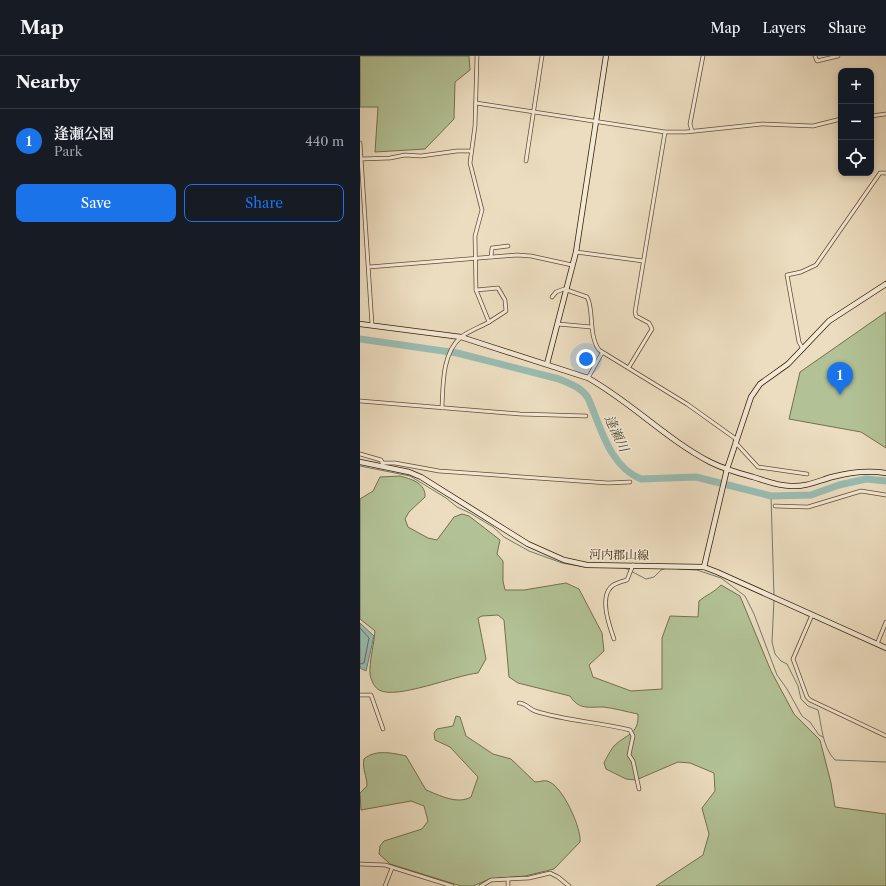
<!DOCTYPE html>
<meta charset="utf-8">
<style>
body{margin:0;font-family:"Libre Caslon Text","Noto Serif JP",serif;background:#20242c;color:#f1f3f6}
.controls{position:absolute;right:12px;top:12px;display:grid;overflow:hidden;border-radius:8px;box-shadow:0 2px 6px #0003}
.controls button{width:36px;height:36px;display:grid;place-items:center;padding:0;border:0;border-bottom:1px solid #363941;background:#171b24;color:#f1f3f6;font:20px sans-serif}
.you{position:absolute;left:226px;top:303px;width:14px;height:14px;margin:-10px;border:3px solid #fff;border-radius:50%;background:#1a73e8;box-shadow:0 0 0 6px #1a73e833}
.badge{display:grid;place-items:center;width:26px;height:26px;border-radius:50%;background:#1a73e8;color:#fff;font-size:13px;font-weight:700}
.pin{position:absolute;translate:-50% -33px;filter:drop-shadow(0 1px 2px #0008)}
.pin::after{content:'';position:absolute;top:21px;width:14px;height:12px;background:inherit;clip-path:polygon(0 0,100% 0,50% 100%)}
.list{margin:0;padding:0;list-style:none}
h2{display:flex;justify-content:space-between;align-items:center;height:52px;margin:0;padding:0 16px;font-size:17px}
h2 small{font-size:13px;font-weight:400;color:#9ea1a6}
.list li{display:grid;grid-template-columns:26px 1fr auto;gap:12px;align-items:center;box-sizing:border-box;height:64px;padding:0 16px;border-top:1px solid #363941}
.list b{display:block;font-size:15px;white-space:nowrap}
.list p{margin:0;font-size:13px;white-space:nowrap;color:#9ea1a6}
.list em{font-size:13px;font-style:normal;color:#9ea1a6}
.actions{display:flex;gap:8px;padding:12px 16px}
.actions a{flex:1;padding:9px 0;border:1px solid #1a73e8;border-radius:8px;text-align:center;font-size:14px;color:#1a73e8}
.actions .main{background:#1a73e8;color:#fff}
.icon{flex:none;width:22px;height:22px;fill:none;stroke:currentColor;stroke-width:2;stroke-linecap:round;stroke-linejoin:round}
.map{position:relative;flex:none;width:526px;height:830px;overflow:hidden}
header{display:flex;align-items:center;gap:24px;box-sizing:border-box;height:56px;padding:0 20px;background:#171b24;border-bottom:1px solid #363941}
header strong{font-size:19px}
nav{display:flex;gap:22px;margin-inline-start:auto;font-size:14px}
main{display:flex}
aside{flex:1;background:#171b24}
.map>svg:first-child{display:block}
.green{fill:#b2c296;stroke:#74704c}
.water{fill:#99bcb2;stroke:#717c6c}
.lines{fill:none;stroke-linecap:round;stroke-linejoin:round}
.shore{stroke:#686c5a;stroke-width:1}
.stream{stroke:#717c6c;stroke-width:1}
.river{stroke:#99bcb2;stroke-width:7}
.street-casing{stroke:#644d32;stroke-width:4.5}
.secondary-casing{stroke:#361d02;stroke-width:6}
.street{stroke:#f3e9d6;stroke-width:3}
.secondary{stroke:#f3e9d6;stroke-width:4.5}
.labels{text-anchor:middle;stroke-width:3;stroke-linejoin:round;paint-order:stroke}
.street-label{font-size:12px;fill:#361d02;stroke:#f3e9d6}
.water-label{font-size:13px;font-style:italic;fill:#544d37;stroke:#f3e9d6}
</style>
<header>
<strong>Map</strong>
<nav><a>Map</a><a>Layers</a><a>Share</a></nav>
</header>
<main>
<aside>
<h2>Nearby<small></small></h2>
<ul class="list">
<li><span class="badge">1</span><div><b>逢瀬公園</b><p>Park</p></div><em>440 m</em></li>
</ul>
<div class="actions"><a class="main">Save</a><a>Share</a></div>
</aside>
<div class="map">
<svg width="526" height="830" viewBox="0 0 526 830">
<rect width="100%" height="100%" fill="#ecddc0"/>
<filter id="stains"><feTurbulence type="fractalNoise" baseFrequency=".005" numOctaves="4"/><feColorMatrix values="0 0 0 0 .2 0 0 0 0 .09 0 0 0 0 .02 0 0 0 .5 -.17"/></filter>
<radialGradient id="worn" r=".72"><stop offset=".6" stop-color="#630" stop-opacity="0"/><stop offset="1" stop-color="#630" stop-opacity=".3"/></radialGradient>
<g class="green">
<polygon points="0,0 109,0 110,14 95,26 94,63 65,93 15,96 18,51 0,51"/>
<polygon points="526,256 526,392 501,376 429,363 440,316"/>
<path d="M40 420C51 423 66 427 65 441L49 456 45 463 48 471 68 482 77 484 94 461 102 458 109 460 140 484 137 498 143 505V525L145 534H164L206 527 219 533 242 577 244 595 229 609 233 621 271 635 302 633V582L310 560 338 561 339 545C346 539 355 536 361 529L380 540 411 615 434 658 460 684 471 727 475 751 526 758V830H296L343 799 349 778 342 752 355 735 354 717 330 707 318 706 276 724 266 723 246 713 244 707C247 701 250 695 254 690 266 678 279 679 278 658 267 656 254 652 243 651 228 651 219 654 210 640L158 627 149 621 144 564 138 559 122 560 118 562 126 603 118 617C96 619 36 644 19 634 14 631 11 624 10 618 9 607 14 588 15 575L0 563V443L13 435 20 421Z"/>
<path d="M96 660 100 661 106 680 133 698 151 703 175 726C179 726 184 724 187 725 202 728 222 773 220 786L194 813 165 820 130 823 113 830H101L30 808 19 798 20 790 24 785 62 773 68 765 64 750 51 745 1 754 0 737 7 730C7 720 2 713 4 703 15 693 33 697 46 700L66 734C79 739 97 749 111 741L118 721 90 691 75 684 74 677 77 673 93 670Z"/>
</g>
<polygon class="water" points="0,567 14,580 6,615 0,612"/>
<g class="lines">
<polyline class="shore" points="0,572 9,582 4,607 0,608"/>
<g class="stream">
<polyline points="0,410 50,420 86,442 97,451 110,457 133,471 144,481 169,495 202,507 225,511"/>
<polyline points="411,440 414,540"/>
<polyline points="234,511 265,512 286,523 294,521 301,514 307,512"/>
<polyline points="318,513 337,514 361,522 385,540 394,558 417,619 427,633 442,660 450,666 459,679 463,681"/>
<path d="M414 543 412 586 415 598 421 605 427 608 438 630 441 643 448 650 458 654C462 670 462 691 475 704L526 706"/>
</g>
<path class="river" d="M0 283 97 297 199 323C211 328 221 331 228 342 241 371 249 410 281 423L336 421 411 440 451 439 479 429 506 423 526 425"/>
<defs>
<g id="street">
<polyline points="455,0 457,5 478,0"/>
<polyline points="116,47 305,76 326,76 402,68 453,70 481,63"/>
<polyline points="511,60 526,58"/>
<polyline points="332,75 330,68 343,0"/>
<polyline points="0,87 12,269"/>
<polyline points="1,103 30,102 45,99 61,100 97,95 111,95"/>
<polyline points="166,105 182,0"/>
<polyline points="216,196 283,205"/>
<polyline points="131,201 132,192 148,190"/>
<polyline points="9,211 157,199 171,200 212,209"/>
<polyline points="116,234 138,232 145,244 146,255 129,266"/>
<path d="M192 241 196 236 204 233 227 241C234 251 228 279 239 294L327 348 376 383"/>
<polyline points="198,268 231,271"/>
<polyline points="443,293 439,286 427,219 441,216 456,209 520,117 526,117"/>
<polyline points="269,311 292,273 289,267 276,260 275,256 305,76"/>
<polyline points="228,322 242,297"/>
<polyline points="0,345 160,358 226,360"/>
<path d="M82 352C83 329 82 297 101 281 109 275 120 271 129 266L116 234 115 180 122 154 110 107 115 70 117 0"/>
<polyline points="375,386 398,411 447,418"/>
<polyline points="0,398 21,404 23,408"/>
<polyline points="22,407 35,407 79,415 248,427 270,426"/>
<polyline points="415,450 448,451 501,435 526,439"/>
<polyline points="452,559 433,603 447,641 450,644 526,680"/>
<path d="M254 583C249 569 239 541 252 530 256 527 263 525 267 524L273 509"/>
<polyline points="517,588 526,566"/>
<polyline points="0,639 11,639 23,673"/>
<path d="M159 647C166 647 169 653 175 655 206 665 239 666 270 674L273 680 269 699 273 705 279 733"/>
<polyline points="0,808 25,809 92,830"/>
<polyline points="148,823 148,830"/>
<polyline points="25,830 32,812"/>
<polyline points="121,830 131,824 169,822 190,817 198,821 209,830"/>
</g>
<g id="secondary">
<path d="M0 268 101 281 228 322C271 346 306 383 350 406 364 413 378 417 393 421 406 425 418 430 431 430 446 431 458 425 472 421 491 416 507 414 526 417"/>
<polyline points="187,308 216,196 246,0"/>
<polyline points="0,406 49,416 61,421 168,488 204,504 227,509 344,511 357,516 526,592"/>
<polyline points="344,511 367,413 391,341 400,328 428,308 469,265 526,228"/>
</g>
</defs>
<use href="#street" class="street-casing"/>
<use href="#secondary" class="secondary-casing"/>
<use href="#street" class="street"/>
<use href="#secondary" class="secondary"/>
</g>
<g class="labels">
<g class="street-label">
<text transform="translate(259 499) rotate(1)" y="4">河内郡山線</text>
</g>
<g class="water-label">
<text transform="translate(257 377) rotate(65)" y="5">逢瀬川</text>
</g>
</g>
<rect width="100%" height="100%" filter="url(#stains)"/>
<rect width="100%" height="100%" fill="url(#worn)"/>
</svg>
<div class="controls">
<button>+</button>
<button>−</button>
<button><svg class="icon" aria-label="locate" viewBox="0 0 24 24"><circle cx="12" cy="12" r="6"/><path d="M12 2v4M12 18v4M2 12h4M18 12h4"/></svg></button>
</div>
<div class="you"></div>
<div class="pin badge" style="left:480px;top:339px">1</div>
</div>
</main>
